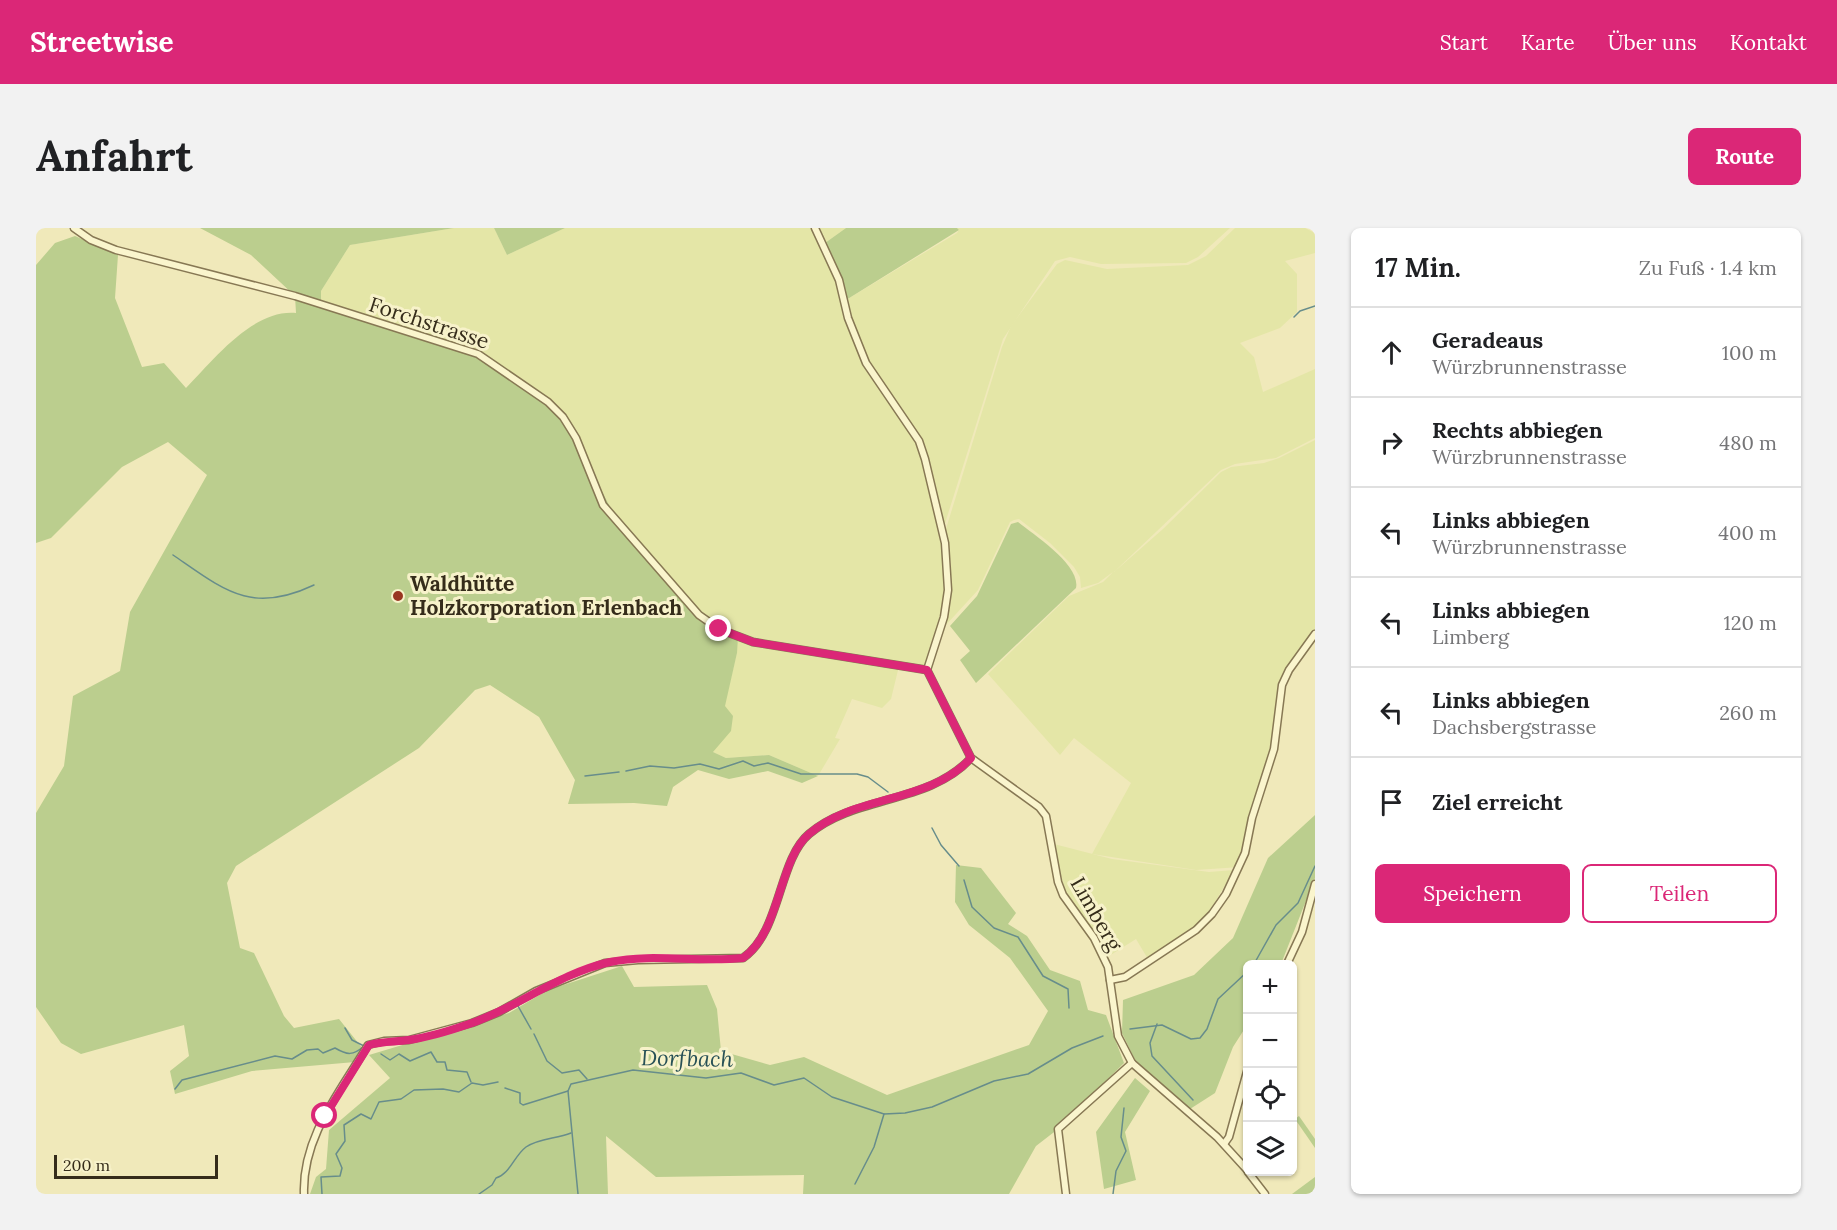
<!DOCTYPE html>
<html lang="de">
<meta charset="utf-8">
<style>
body{margin:0;font-family:Lora,serif;background:#f2f2f2;color:#202124}
.controls{position:absolute;right:18px;bottom:18px;display:grid;overflow:hidden;border-radius:9px;box-shadow:0 2px 4px #0004}
.controls button{width:54px;height:54px;display:grid;place-items:center;padding:0;border:0;border-bottom:2px solid #e0e0e0;background:#fff;color:#202124;font:30px sans-serif}
.scale{position:absolute;left:18px;bottom:15px;width:164px;box-sizing:border-box;padding-left:6px;border:3px solid #352c1a;border-top:0;font-size:16px;line-height:21px;white-space:nowrap;color:#352c1a;-webkit-text-stroke:4px #f7f2ca;paint-order:stroke}
.stop{position:absolute;width:18px;height:18px;margin:-14px;border:4px solid #db2777;border-radius:50%;background:#fff}
.stop.end{background:#db2777;border-color:#fff;box-shadow:0 2px 6px #0008}
.list{margin:0;padding:0;list-style:none}
h2{display:flex;justify-content:space-between;align-items:center;height:78px;margin:0;padding:0 24px;font-size:26px}
h2 small{font-size:20px;font-weight:400;color:#757577}
.list li{display:grid;grid-template-columns:39px 1fr auto;gap:18px;align-items:center;box-sizing:border-box;height:90px;padding:0 24px;border-top:2px solid #e0e0e0}
.list b{display:block;font-size:22px;white-space:nowrap}
.list p{margin:0;font-size:20px;white-space:nowrap;color:#757577}
.list em{font-size:20px;font-style:normal;color:#757577}
.actions{display:flex;gap:12px;padding:18px 24px}
.actions a{flex:1;padding:14px 0;border:2px solid #db2777;border-radius:9px;text-align:center;font-size:21px;color:#db2777}
.actions .main{background:#db2777;color:#fff}
.icon{flex:none;width:33px;height:33px;fill:none;stroke:currentColor;stroke-width:2;stroke-linecap:round;stroke-linejoin:round}
.map{position:relative;flex:none;width:1279px;height:966px;overflow:hidden;border-radius:9px}
header{display:flex;align-items:center;gap:36px;box-sizing:border-box;height:84px;padding:0 30px;background:#db2777;color:#fff}
header strong{font-size:28px}
nav{display:flex;gap:33px;margin-inline-start:auto;font-size:21px}
.intro{display:flex;align-items:center;justify-content:space-between;box-sizing:border-box;height:144px;padding:0 36px}
h1{margin:0;font-size:42px}
.button{padding:15px 27px;border-radius:9px;background:#db2777;color:#fff;font-size:21px;font-weight:700}
main{display:flex;gap:36px;padding:0 36px}
aside{flex:1;background:#fff;border-radius:9px;box-shadow:0 2px 4px #0004}
.map>svg:first-child{display:block}
.farmland{fill:#e4e6a7}
.green{fill:#bbce8e}
.lines{fill:none;stroke-linecap:round;stroke-linejoin:round}
.stream{stroke:#678d8b;stroke-width:1.5}
.minor-casing{stroke:#877854;stroke-width:9}
.minor{stroke:#faf5cd;stroke-width:6}
.route{stroke:#db2777;stroke-width:8}
.poi-dot{fill:#993621;stroke:#f7f2ca;stroke-width:2}
.labels{text-anchor:middle;stroke-width:6;stroke-linejoin:round;paint-order:stroke}
.street-label{font-size:21px;fill:#352c1a;stroke:#f7f2ca}
.poi-label{font-size:21px;font-weight:bold;fill:#352c1a;stroke:#f7f2ca;text-anchor:start}
.water-label{font-size:22px;font-style:italic;fill:#285156;stroke:#f7f2ca}
</style>
<header>
<strong>Streetwise</strong>
<nav><a>Start</a><a>Karte</a><a>Über uns</a><a>Kontakt</a></nav>
</header>
<div class="intro"><h1>Anfahrt</h1><a class="button">Route</a></div>
<main>
<div class="map">
<svg width="1279" height="966" viewBox="0 0 1279 966">
<rect width="100%" height="100%" fill="#f0e9ba"/>
<g class="farmland">
<polygon points="418,0 458,0 471,27 529,0 779,0 810,72 921,5 923,2 921,0 1194,0 1162,29 1150,35 1065,36 1034,29 1019,33 967,111 906,305 912,362 891,442 863,438 855,471 846,480 816,471 799,510 804,511 782,548 733,527 690,530 677,524 701,425 663,387 581,292 527,189 459,135 285,77 285,63 314,17"/>
<polygon points="782,0 810,0 789,15"/>
<polygon points="1199,0 1269,0 1279,5 1279,25 1249,33 1261,46 1261,84 1244,100 1204,115 1218,129 1227,164 1279,141 1279,210 1240,230 1199,236 1185,242 1078,344 1127,301 1185,244 1195,239 1228,235 1243,230 1279,212 1279,406 1246,457 1241,505 1204,639 1160,642 1056,626 1095,555 1038,510 1024,527 952,446 1033,368 1067,354 1077,344 1062,355 1045,360 1044,349 1038,339 1014,315 983,291 978,292 974,294 942,362 909,398 915,369 915,336 909,304 966,119 975,98 1021,36 1029,32 1071,41 1152,37 1170,28"/>
<polygon points="1018,616 1076,631 1173,644 1198,642 1172,686 1156,701 1112,731 1100,711 1073,728 1030,664 1019,629"/>
</g>
<g class="green">
<path d="M164 0H418L314 17 285 63V76L459 135 527 189 581 292 663 387 702 409 701 425 689 478 697 488 695 503 677 524 690 530 733 527 782 548 766 555 732 543 693 551 662 542 637 559 631 578 598 575 532 576 539 552 503 489 454 457 439 462 383 520 200 638 191 655 204 720 218 725 248 788 258 800 303 791 327 821 319 834 216 843 139 866 134 843 153 828 148 797 45 826 25 815 0 779V585L28 538 37 468 84 443 94 384 171 247 132 214 86 239 15 310 0 315V37L19 15 39 8 82 27 79 70 106 139 128 135 150 160C178 131 217 81 260 85L259 68 215 27Z"/>
<polygon points="458,0 529,0 471,27"/>
<polygon points="810,0 921,0 923,2 810,72 804,48 789,15"/>
<path d="M982 294C998 307 1045 337 1040 360L940 455 924 432 934 423 914 398 941 368 975 296Z"/>
<polygon points="1279,587 1279,650 1245,736 1212,736 1211,797 1197,819 1179,865 1154,881 1100,834 1086,805 1087,772 1158,747 1197,710 1232,630"/>
<polygon points="920,637 945,640 980,685 972,696 991,708 1014,742 1044,753 1052,782 1070,787 1088,835 1022,901 1000,918 973,966 767,966 768,947 620,949 570,908 572,966 274,966 280,949 290,941 293,902 354,850 333,827 473,785 512,762 586,738 598,759 671,757 681,781 685,823 734,837 768,829 851,867 993,817 1012,783 974,730 933,697 919,674"/>
<polygon points="1099,850 1114,863 1089,904 1100,952 1068,961 1060,904"/>
<polygon points="1263,888 1279,911 1279,920 1259,891"/>
<polygon points="1279,949 1279,966 1256,966"/>
</g>
<g class="lines">
<g class="stream">
<polyline points="1258,89 1264,83 1279,78"/>
<path d="M137 327C188 362 215 387 278 357"/>
<polyline points="590,543 614,538 638,540 664,536 683,541 707,533 718,538 732,535 765,546 821,546 832,549 852,564"/>
<polyline points="549,548 583,544"/>
<polyline points="896,600 905,617 923,638"/>
<polyline points="928,652 936,679 958,700 982,709 1007,748 1032,761 1033,780"/>
<polyline points="1218,736 1240,697 1262,675 1279,638"/>
<polyline points="482,778 495,801"/>
<polyline points="1121,796 1114,815 1116,828 1157,872"/>
<polyline points="1094,801 1126,797 1155,811 1164,810 1171,801 1182,771 1212,743"/>
<polyline points="498,806 511,833 526,845 543,842 551,851"/>
<polyline points="345,826 354,832 363,826 374,833 395,824 401,834 409,834 411,842 431,844 435,854"/>
<polyline points="469,860 484,865 484,875 487,877 532,863"/>
<path d="M139 861 146 852 239 828 256 831 271 822 282 821 287 825 299 820C311 827 317 828 328 818L316 812 309 800"/>
<polyline points="819,956 838,919 848,886"/>
<polyline points="286,966 285,949 304,948 306,940 300,926 309,913 308,897 325,886 335,891 343,874 365,871 378,862 407,861 423,864 436,855 447,857 462,854"/>
<path d="M443 966 456 957 460 950C474 946 478 928 490 919 503 910 520 911 535 905"/>
<polyline points="542,966 532,863 535,856 597,842 670,850 705,845 738,857 768,850 796,869 848,886 869,885 896,879 958,853 992,846 1036,820 1067,808"/>
<polyline points="1077,966 1080,943 1090,923 1085,909 1088,880"/>
</g>
<defs>
<g id="minor">
<polyline points="38,0 55,12 80,22 259,68 442,126 512,174 527,189 540,210 567,277 663,387 683,401 717,414 891,442"/>
<polyline points="779,0 803,52 812,90 830,135 883,213 889,231 909,315 912,362 908,389 891,442 935,530 1003,579 1010,588 1022,654 1027,667 1058,710 1072,739 1082,808 1096,835 1181,909 1212,943"/>
<polyline points="1251,736 1266,704 1279,656"/>
<polyline points="1074,752 1089,749 1160,702 1176,686 1190,666 1209,625 1216,590 1238,521 1246,457 1253,442 1279,406"/>
<polyline points="1188,916 1193,909 1212,840"/>
<polyline points="1212,944 1229,966"/>
<path d="M268 966C266 909 304 864 332 817L348 813 373 812 436 795 463 784 500 763 569 735 602 732 707 730C745 704 742 632 773 606 819 567 893 576 935 530"/>
<polyline points="1030,966 1022,901 1096,835"/>
</g>
</defs>
<use href="#minor" class="minor-casing"/>
<use href="#minor" class="minor"/>
</g>
<g class="lines">
<path class="route" d="M289 888 333 817C346 813 359 814 373 812 394 809 416 802 436 795 482 779 524 745 574 734 617 725 663 735 707 730 745 704 742 632 773 606 819 566 893 576 935 530L891 442 717 414 683 401"/>
</g>
<circle class="poi-dot" cx="362" cy="368" r="6"/>
<g class="labels">
<g class="street-label">
<text transform="translate(393 95) rotate(18)" y="7">Forchstrasse</text>
<text transform="translate(1060 686) rotate(60)" y="7">Limberg</text>
</g>
<g class="poi-label">
<text x="374" y="363">Waldhütte<tspan x="374" dy="24">Holzkorporation Erlenbach</tspan></text>
</g>
<g class="water-label">
<text transform="translate(651 830) rotate(1)" y="8">Dorfbach</text>
</g>
</g>
</svg>
<div class="controls">
<button>+</button>
<button>−</button>
<button><svg class="icon" aria-label="locate" viewBox="0 0 24 24"><circle cx="12" cy="12" r="6"/><path d="M12 2v4M12 18v4M2 12h4M18 12h4"/></svg></button>
<button><svg class="icon" aria-label="layers" viewBox="0 0 24 24"><path d="M12 4l9 5-9 5-9-5zM3 14l9 5 9-5"/></svg></button>
</div>
<div class="scale">200 m</div>
<div class="stop" style="left:289px;top:888px"></div>
<div class="stop end" style="left:683px;top:401px"></div>
</div>
<aside>
<h2>17 Min.<small>Zu Fuß · 1.4 km</small></h2>
<ul class="list">
<li><svg class="icon" aria-label="ahead" viewBox="0 0 24 24"><path d="M12 20V5M6 11l6-6 6 6"/></svg><div><b>Geradeaus</b><p>Würzbrunnenstrasse</p></div><em>100 m</em></li>
<li><svg class="icon" aria-label="right" viewBox="0 0 24 24"><path d="M7 20v-9h11M14 6l5 5-5 5"/></svg><div><b>Rechts abbiegen</b><p>Würzbrunnenstrasse</p></div><em>480 m</em></li>
<li><svg class="icon" aria-label="left" viewBox="0 0 24 24"><path d="M17 20v-9H6M10 6l-5 5 5 5"/></svg><div><b>Links abbiegen</b><p>Würzbrunnenstrasse</p></div><em>400 m</em></li>
<li><svg class="icon" aria-label="left" viewBox="0 0 24 24"><path d="M17 20v-9H6M10 6l-5 5 5 5"/></svg><div><b>Links abbiegen</b><p>Limberg</p></div><em>120 m</em></li>
<li><svg class="icon" aria-label="left" viewBox="0 0 24 24"><path d="M17 20v-9H6M10 6l-5 5 5 5"/></svg><div><b>Links abbiegen</b><p>Dachsbergstrasse</p></div><em>260 m</em></li>
<li><svg class="icon" aria-label="arrive" viewBox="0 0 24 24"><path d="M6 21V4h12l-3 4 3 4H6"/></svg><div><b>Ziel erreicht</b></div></li>
</ul>
<div class="actions"><a class="main">Speichern</a><a>Teilen</a></div>
</aside>
</main>
